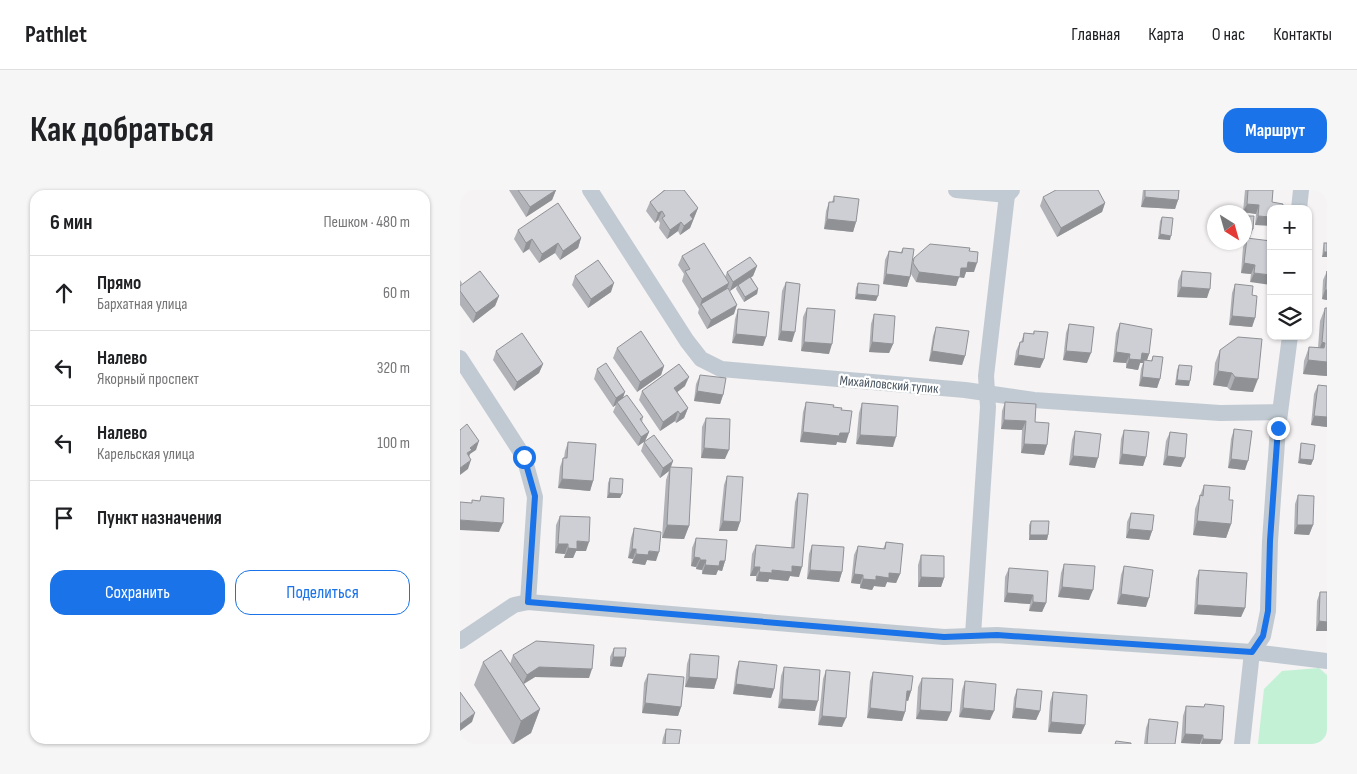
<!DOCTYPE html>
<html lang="ru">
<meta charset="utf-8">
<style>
body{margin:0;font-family:"Sofia Sans Condensed",sans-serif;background:#f6f6f6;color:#202124}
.controls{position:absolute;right:15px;top:15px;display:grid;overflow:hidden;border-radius:10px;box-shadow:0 1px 4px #0004}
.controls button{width:45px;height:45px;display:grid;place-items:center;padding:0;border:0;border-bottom:1px solid #e0e0e0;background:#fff;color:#202124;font:25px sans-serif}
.compass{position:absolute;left:747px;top:15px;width:45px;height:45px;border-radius:50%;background:#fff;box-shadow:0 1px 4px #0004;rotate:143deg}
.stop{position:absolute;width:15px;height:15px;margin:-11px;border:4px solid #1a73e8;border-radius:50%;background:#fff}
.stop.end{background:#1a73e8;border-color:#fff;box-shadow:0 1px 5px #0008}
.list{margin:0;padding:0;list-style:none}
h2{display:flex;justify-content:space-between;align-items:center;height:65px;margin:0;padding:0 20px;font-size:21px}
h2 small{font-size:16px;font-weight:400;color:#757577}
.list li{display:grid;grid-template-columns:32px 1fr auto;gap:15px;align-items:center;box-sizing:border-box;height:75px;padding:0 20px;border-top:1px solid #e0e0e0}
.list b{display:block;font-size:19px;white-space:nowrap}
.list p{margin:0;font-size:16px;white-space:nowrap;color:#757577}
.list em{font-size:16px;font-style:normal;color:#757577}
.actions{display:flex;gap:10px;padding:15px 20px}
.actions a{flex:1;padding:11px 0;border:1px solid #1a73e8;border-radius:15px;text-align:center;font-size:18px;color:#1a73e8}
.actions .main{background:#1a73e8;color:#fff}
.icon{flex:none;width:28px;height:28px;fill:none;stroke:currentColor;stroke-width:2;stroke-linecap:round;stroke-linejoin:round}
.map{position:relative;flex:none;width:867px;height:554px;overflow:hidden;border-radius:15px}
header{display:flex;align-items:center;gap:30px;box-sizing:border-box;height:70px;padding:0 25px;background:#fff;border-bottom:1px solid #e0e0e0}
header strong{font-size:24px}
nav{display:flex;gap:28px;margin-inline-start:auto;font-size:18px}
.intro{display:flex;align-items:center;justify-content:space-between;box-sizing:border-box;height:120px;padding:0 30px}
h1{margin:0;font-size:35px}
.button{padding:12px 22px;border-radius:15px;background:#1a73e8;color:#fff;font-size:18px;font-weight:700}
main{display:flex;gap:30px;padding:0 30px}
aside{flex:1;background:#fff;border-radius:15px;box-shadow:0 1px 4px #0004}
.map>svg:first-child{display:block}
.green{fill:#c3f1d5}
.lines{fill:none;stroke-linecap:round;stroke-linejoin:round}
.minor{stroke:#c1cad2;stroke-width:16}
.wall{fill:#b0b2b7}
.shaded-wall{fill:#909195}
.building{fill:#cdcfd5;stroke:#909195}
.route{stroke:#1a73e8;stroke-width:6}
.labels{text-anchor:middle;stroke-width:4.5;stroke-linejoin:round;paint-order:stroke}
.street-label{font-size:14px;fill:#4a5661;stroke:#fff}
</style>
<header>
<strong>Pathlet</strong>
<nav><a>Главная</a><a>Карта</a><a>О нас</a><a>Контакты</a></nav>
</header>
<div class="intro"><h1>Как добраться</h1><a class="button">Маршрут</a></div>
<main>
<aside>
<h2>6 мин<small>Пешком · 480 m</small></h2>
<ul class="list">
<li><svg class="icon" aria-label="ahead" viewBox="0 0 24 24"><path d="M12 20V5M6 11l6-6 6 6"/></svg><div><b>Прямо</b><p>Бархатная улица</p></div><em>60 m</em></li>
<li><svg class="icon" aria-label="left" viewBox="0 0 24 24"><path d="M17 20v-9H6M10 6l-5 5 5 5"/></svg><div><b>Налево</b><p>Якорный проспект</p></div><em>320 m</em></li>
<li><svg class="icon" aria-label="left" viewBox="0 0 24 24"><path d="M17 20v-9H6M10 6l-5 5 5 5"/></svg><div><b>Налево</b><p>Карельская улица</p></div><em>100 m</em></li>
<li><svg class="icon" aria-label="arrive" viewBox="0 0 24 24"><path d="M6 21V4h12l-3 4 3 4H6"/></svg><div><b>Пункт назначения</b></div></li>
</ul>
<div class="actions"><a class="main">Сохранить</a><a>Поделиться</a></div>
</aside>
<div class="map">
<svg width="867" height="554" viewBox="0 0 867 554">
<rect width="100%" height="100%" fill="#f5f3f3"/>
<polygon class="green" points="859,478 867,485 867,554 798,554 804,499 822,481"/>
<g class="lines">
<g class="minor">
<polyline points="130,0 227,151 241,169 261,179 505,200 574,210 760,223 820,222"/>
<polyline points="496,0 547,5 552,0"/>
<polyline points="839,19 841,0"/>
<polyline points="0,168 64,267 75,307 68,412"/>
<polyline points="513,445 528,217 526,186 547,5"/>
<polyline points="0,451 54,415 68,412 484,447 537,445 792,462 867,471"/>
<polyline points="782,554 792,462 803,446 808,421 810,351 818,238 830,146"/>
</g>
</g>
<g class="wall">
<polygon points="49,0 96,0 92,10 66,27"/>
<polygon points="204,0 224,0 238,18 230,38 220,45 218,41 207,49 199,38 200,33 198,30 195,33 186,21 190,12 203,1"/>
<polygon points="683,0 719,0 718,10 715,19 681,17"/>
<polygon points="785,0 813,0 812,12 795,35 796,24 783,22"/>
<polygon points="374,6 396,32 393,42 364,39 366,21 369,12 372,12"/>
<polygon points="583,7 645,13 642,22 597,47 580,16"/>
<polygon points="702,27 710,50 698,49 700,31"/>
<polygon points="58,40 121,48 118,58 100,70 95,63 79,73 69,59 63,63 54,49"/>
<polygon points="787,48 811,51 790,92 791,84 781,83 783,57"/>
<polygon points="864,53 867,53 867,67 862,67 863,58"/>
<polygon points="443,58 452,74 454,68 509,61 514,82 506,82 504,88 499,87 496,96 456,92 451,84 447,97 423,94 425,70 429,61 441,62"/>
<polygon points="222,66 265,87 267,82 297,76 293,86 291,87 298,99 297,104 284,112 276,99 277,96 270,101 267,97 267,98 274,124 247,139 238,123 239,119 222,91 224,84 218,75"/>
<polygon points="722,81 747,108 717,107 718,91"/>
<polygon points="867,81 867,110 862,109 863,90"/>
<polygon points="115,86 151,102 128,118 112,95"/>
<polygon points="0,90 2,93 1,95 39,106 35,116 13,133 0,115"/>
<polygon points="326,92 332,152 318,150 322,101"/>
<polygon points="398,93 416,111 395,109 396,98"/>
<polygon points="775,94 792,105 795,128 792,137 769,135 772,103"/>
<polygon points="347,118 369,164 341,161 343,127"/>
<polygon points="865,118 867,186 843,184 844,171 849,157 858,158 860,131"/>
<polygon points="278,119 306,147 303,156 272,153 275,129"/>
<polygon points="414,124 433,154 429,163 409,162 411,134"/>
<polygon points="660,133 689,164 687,170 691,171 693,166 700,189 697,198 679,196 681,179 683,173 680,173 678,180 666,178 666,173 653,172 656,143"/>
<polygon points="609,134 627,173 603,170 606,143"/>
<polygon points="476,137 505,166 502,175 469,171 473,146"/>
<polygon points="574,141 584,169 580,178 554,175 556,161 560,152 561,152 564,143 573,144"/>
<polygon points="157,158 204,176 201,185 177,202 153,168"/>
<polygon points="760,160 793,202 770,200 767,197 753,195 755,173"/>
<polygon points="36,161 83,174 79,183 54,201 33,170"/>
<polygon points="719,175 729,196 715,195 717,180"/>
<polygon points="137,179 162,209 183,227 182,232 189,242 185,251 178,256 153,222 156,215 153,217 134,189"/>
<polygon points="240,185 263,205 260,214 234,211 236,194"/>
<polygon points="858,195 867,196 867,237 851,235 854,204"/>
<polygon points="225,196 217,202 228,218 224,228 216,233 215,231 200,241 179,210 182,201"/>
<polygon points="346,212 373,217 381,220 386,253 377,252 376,255 340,252 343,222"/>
<polygon points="545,212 575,232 587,255 584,265 561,263 562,240 541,239 542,221"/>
<polygon points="402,213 433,257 396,254 399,223"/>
<polygon points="246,228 265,269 241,268 242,237"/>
<polygon points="774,239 785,280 768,278 771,249"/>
<polygon points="664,240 686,267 683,276 659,274 661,249"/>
<polygon points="615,241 635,278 609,275 612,250"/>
<polygon points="710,242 721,277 703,275 706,251"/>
<polygon points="108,252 133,291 130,301 98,298 100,277 103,268 104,268 105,261"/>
<polygon points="184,252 213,271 211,277 229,336 224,349 202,348 206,290 209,281 200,288 181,261"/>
<polygon points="841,253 853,270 851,275 838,273 840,258"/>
<polygon points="267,286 280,332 277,341 259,341 264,295"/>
<polygon points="150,288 162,304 160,308 147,308 148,293"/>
<polygon points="744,295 771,334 766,348 733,345 735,319"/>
<polygon points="338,303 339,387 330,386 328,391 309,389 308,392 296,391 296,386 290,386 292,364 296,355 331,358 335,312"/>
<polygon points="838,305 853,335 849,345 834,344 835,314"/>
<polygon points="671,323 692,341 689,350 666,348 667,332"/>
<polygon points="100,326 126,361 116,361 113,368 104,368 105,364 95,363 96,335"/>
<polygon points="571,331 588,345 587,350 569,350 569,335"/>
<polygon points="174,338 196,371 187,370 185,375 172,373 173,369 168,368 171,348"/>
<polygon points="236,348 265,371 262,381 258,380 256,385 242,384 242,380 236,379 236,377 231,376 232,358"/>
<polygon points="426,352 440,384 436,393 427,392 425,397 414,396 412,400 400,398 400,394 391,393 394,365 398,356 423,359"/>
<polygon points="352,355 382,382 379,392 347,389 349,364"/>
<polygon points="461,365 484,388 481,397 458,397 458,375"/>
<polygon points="604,374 629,410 598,407 601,383"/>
<polygon points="664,376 686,417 657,414 661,385"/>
<polygon points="549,378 586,413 582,422 569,421 570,414 544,412 545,387"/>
<polygon points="739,380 785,418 781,427 734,424 736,389"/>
<polygon points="860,402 867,402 867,441 856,441 857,411"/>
<polygon points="154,458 162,477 150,476 150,467"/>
<polygon points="230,464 257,489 254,499 225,497 227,474"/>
<polygon points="53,465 129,488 75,487 64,494 80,519 71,543 54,554 52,554 14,495 23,472 50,474"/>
<polygon points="279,471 314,499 311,508 273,504 276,480"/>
<polygon points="324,477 355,521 318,518 321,486"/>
<polygon points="366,480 382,537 358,535 363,489"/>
<polygon points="413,482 451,501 448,511 446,510 445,522 442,531 407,528 410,491"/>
<polygon points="188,484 221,517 218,526 182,523 184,493"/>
<polygon points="462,488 491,522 487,531 456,529 458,497"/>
<polygon points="505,491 530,530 499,527 502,500"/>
<polygon points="557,499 580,521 576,530 552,528 554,508"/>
<polygon points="593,502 625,535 621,544 588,542 590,512"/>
<polygon points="745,514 760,554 721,553 723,526 726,516 744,517"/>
<polygon points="689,529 715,554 684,554 686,538"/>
<polygon points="206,539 219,554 202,554 203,548"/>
</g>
<g class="shaded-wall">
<polygon points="96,0 92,10 66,27 70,17"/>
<polygon points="685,7 718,10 715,19 681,17"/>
<polygon points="645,13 642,22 597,47 601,38"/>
<polygon points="787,14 799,15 796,24 783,22"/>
<polygon points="238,18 230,38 220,45 224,36 230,25"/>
<polygon points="202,21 198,30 195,33 198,23"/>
<polygon points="798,26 811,27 811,36 795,35"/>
<polygon points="367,29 396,32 393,42 364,39"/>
<polygon points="221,32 218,41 207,49 210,40"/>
<polygon points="784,38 793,39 790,48 784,48"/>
<polygon points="700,44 711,46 710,50 698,49"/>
<polygon points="121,48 118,58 100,70 103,61"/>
<polygon points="72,49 69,59 63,63 66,53"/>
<polygon points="98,53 95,63 79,73 82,64"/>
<polygon points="864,62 867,62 867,67 862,67"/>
<polygon points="508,72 517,73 514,82 506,82 504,88 499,87 496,96 456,92 459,82"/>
<polygon points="784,73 795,75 791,84 781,83"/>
<polygon points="297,76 293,86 278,96 278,95 277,96 270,101 273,92"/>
<polygon points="794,83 811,85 811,95 790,92"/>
<polygon points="426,84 450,87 447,97 423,94"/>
<polygon points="154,93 151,102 128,118 131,109"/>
<polygon points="269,93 266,102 241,114 239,119 242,109"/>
<polygon points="721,97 750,99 747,108 717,107"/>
<polygon points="298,99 297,104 284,112 285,107"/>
<polygon points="865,100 867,100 867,110 862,109"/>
<polygon points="397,104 418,106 416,111 395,109"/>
<polygon points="39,106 35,116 13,133 16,123"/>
<polygon points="277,115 274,124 247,139 251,130"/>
<polygon points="772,126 795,128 792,137 769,135"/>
<polygon points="321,141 335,142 332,152 318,150"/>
<polygon points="276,144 306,147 303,156 272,153"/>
<polygon points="344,152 372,154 369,164 341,161"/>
<polygon points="412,152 433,154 429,163 409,162"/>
<polygon points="862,152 865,153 860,166 857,166"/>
<polygon points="472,161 505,166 502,175 469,171"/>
<polygon points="606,161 631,163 627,173 603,170"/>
<polygon points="656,162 670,164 666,173 653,172"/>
<polygon points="682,163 689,164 686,173 684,170 683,173 680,173 678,180 666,178 669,169"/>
<polygon points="558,165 584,169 580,178 554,175"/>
<polygon points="848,170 867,172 867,186 843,184"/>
<polygon points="83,174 79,183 54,201 57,192"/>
<polygon points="204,176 201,185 177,202 180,192"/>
<polygon points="758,181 772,183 767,197 753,195"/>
<polygon points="229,187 225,196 211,207 214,198"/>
<polygon points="682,187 700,189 697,198 679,196"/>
<polygon points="775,187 798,189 793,202 770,200"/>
<polygon points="717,190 730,191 729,196 715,195"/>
<polygon points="237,201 263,205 260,214 234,211"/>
<polygon points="165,202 162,211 157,212 156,215 153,217 156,208"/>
<polygon points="228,218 224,228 216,233 220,224"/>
<polygon points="218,221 215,231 200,241 203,232"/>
<polygon points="854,226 867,227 867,237 851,235"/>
<polygon points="544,230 566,231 562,240 541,239"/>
<polygon points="189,242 185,251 178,256 181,247"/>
<polygon points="343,242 380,243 389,243 386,253 377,252 376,255 340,252"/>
<polygon points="400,245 436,247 433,257 396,254"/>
<polygon points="19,251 16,260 10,264 8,270 4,273 10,258"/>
<polygon points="564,254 587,255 584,265 561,263"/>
<polygon points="244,258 269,260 265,269 241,268"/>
<polygon points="662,264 686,267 683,276 659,274"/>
<polygon points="613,266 638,268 635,278 609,275"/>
<polygon points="707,266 725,268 721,277 703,275"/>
<polygon points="771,269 788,271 785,280 768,278"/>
<polygon points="840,269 853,270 851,275 838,273"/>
<polygon points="11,270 8,279 0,285 0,278"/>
<polygon points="213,271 209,281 200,288 203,278"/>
<polygon points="102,289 133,291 130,301 98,298"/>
<polygon points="149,303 162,304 160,308 147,308"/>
<polygon points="0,330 43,333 39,342 0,340"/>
<polygon points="263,331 280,332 277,341 259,341"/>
<polygon points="737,331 771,334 766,348 733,345"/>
<polygon points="207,335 229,336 224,349 202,348"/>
<polygon points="837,335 853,335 849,345 834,344"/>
<polygon points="669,339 692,341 689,350 666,348"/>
<polygon points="570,345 588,345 587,350 569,350"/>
<polygon points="117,351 129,352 126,361 116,361 113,368 104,368 108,358"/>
<polygon points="98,354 108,354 105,364 95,363"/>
<polygon points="172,359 176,359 173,369 168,368"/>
<polygon points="189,361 199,362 196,371 187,370 185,375 172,373 176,364"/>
<polygon points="234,367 240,368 236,377 231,376"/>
<polygon points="240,370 246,370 242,380 236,379"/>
<polygon points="260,371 265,371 262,381 258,380 256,385 242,384 245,375"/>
<polygon points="332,376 342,377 339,387 330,386 328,391 309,389 308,392 296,391 299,382"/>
<polygon points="294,377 300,377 296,386 290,386"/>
<polygon points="350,380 382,382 379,392 347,389"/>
<polygon points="429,383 440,384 436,393 427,392 425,397 414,396 412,400 400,398 403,389"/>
<polygon points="394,384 403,385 400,394 391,393"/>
<polygon points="461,387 484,388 481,397 458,397"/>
<polygon points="602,397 633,400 629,410 598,407"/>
<polygon points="547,403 573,405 570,414 544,412"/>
<polygon points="661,404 689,408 686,417 657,414"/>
<polygon points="573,412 586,413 582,422 569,421"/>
<polygon points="737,415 785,418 781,427 734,424"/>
<polygon points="859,431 867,432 867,441 856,441"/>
<polygon points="153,467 165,467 162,477 150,476"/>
<polygon points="79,477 132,479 129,488 75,487 63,494 67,485"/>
<polygon points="229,487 257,489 254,499 225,497"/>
<polygon points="276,494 314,499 311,508 273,504"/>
<polygon points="447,501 451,501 448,511 444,510"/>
<polygon points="322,509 358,511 355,521 318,518"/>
<polygon points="185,513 221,517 218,526 182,523"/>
<polygon points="410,518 445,522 442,531 407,528"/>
<polygon points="503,518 534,521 530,530 499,527"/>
<polygon points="555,518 580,521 576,530 552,528"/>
<polygon points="80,519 71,543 53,554 61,531"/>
<polygon points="460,520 491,522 487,531 456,529"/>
<polygon points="15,523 12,532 0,541 0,534"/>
<polygon points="362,526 386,528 382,537 358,535"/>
<polygon points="591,532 625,535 621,544 588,542"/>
<polygon points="725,544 743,545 740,554 721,553"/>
<polygon points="743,549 762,550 760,554 741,554"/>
</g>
<g class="building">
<polygon points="58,0 96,0 70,17"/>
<polygon points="205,0 224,0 238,18 230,25 233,29 224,36 221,32 210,40 202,28 205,26 202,21 198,23 190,12"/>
<polygon points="596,0 638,0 645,13 601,38 583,7"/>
<polygon points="685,0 719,0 718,10 685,7"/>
<polygon points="788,0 813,0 812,12 823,14 822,19 811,19 811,27 798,26 799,15 787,14"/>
<polygon points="374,6 399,9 396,32 367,29 369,12 374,12"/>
<polygon points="98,13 121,48 103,61 98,53 82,64 72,49 66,53 58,40"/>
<polygon points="784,26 794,26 793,39 784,38"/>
<polygon points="702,27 713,28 711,46 700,44"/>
<polygon points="787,48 811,51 811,85 794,83 795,75 784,73"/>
<polygon points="244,53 269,93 242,109 225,81 230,79 222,66"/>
<rect x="864" y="53" width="3" height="9"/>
<polygon points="470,54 510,58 509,61 518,62 517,73 508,72 507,78 501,78 500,87 459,82 453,73 454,68"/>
<polygon points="443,58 454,59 450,87 426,84 429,61 442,63"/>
<polygon points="290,67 297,76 273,92 267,82"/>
<polygon points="138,70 154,93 131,109 115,86"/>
<polygon points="20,81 39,106 16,123 0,101 0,96"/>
<polygon points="722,81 751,83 750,99 721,97"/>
<polygon points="867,81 867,100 865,100"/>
<polygon points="290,87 298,99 285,107 278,95"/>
<polygon points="326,92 340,94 335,142 321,141"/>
<polygon points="398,93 419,95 418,106 397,104"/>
<polygon points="775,94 793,96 792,105 797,106 795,128 772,126"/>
<polygon points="268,98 277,115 251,130 241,114"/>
<polygon points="347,118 375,120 372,154 344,152"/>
<polygon points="865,118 867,118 867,172 848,170 849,157 864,158 865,153 862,152"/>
<polygon points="278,119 309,122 306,147 276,144"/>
<polygon points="414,124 435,126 433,154 412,152"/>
<polygon points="660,133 692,139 689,164 682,163 681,170 669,169 670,164 656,162"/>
<polygon points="609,134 634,137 631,163 606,161"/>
<polygon points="476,137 509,141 505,166 472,161"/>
<polygon points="181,141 204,176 180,192 157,158"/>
<polygon points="574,141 588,142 584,169 558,165 560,152 563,152 564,143 574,144"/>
<polygon points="62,143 83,174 57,192 36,161"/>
<polygon points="778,147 802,149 798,189 775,187 772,183 758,181 760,160"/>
<polygon points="693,166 703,167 700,189 682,187 684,170 692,171"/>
<polygon points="146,173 165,202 156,208 137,179"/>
<polygon points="219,174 229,187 214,198 228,218 220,224 218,221 203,232 182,201"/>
<polygon points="719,175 732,176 730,191 717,190"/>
<polygon points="240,185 266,188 263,205 237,201"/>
<polygon points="858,195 867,196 867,227 854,226"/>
<polygon points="167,205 183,227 180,229 189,242 181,247 157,212"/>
<polygon points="346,212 374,215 373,217 382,218 381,220 392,221 389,243 380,243 379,246 343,242"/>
<polygon points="545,212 576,214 575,232 589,233 587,255 564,254 566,231 544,230"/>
<polygon points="402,213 438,216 436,247 400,245"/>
<polygon points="246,228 270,229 269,260 244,258"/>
<polygon points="7,234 19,251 10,258 12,260 7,263 11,270 0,278 0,240"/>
<polygon points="774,239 792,241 788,271 771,269"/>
<polygon points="664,240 689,242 686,267 662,264"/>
<polygon points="615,241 641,244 638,268 613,266"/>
<polygon points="710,242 727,244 725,268 707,266"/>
<polygon points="194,245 213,271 203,278 184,252"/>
<polygon points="108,252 136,254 133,291 102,289 103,268 107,268"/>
<polygon points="841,253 855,255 853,270 840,269"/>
<polygon points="210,277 232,278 229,336 207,335"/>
<polygon points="267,286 283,287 280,332 263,331"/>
<polygon points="150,288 163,289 162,304 149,303"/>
<polygon points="744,295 770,297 769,310 773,310 771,334 737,331 740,305 743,306"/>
<polygon points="338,303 348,304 342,377 332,376 332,382 312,380 312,383 299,382 300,377 294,377 296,355 334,358"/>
<polygon points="838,305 854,306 853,335 837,335"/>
<polygon points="21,306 44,308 43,333 0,330 0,312 12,313 12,310 20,311"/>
<polygon points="671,323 694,325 692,341 669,339"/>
<polygon points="100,326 130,327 129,352 117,351 117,359 108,358 108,354 98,354"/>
<polygon points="571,331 589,331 588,345 570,345"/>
<polygon points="174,338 201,342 199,362 189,361 188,365 176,364 176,359 172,359"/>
<polygon points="236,348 267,350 265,371 260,371 259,376 245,375 246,370 240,370 240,368 234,367"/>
<polygon points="426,352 443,354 440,384 429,383 429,388 416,386 416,390 403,389 403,385 394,384 398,356 425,359"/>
<polygon points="352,355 384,357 382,382 350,380"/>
<polygon points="461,365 484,366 484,388 461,387"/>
<polygon points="604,374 635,376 633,400 602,397"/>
<polygon points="664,376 693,380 689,408 661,404"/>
<polygon points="549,378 588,381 586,413 573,412 573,405 547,403"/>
<polygon points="739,380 787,383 785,418 737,415"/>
<polygon points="860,402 867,402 867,432 859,431"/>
<polygon points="76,451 134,455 132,479 79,477 67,485 53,465"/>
<polygon points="154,458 166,458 165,467 153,467"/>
<polygon points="41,460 80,519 61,531 23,472"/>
<polygon points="230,464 259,466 257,489 229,487"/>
<polygon points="279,471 317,475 314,499 276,494"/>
<polygon points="324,477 360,480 358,511 322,509"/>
<polygon points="366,480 390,482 386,528 362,526"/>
<polygon points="413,482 453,486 451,501 447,501 445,522 410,518"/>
<polygon points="188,484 224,487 221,517 185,513"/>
<polygon points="462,488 493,489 491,522 460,520"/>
<polygon points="505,491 536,494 534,521 503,518"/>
<polygon points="557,499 582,501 580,521 555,518"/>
<polygon points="0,502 15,523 0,534"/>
<polygon points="593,502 627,505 625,535 591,532"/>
<polygon points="745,514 764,516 762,550 743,549 743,545 725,544 726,516 744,517"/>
<polygon points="689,529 718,532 715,554 687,554"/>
<polygon points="206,539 221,540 219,554 205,554"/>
<polygon points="656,551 671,553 671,554 655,554"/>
</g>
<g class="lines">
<polyline class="route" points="64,267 75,306 68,412 484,447 537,445 792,462 803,446 808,421 810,351 818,238"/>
</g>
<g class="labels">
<g class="street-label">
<text transform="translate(429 194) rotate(5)" y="5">Михайловский тупик</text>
</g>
</g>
</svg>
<div class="controls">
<button>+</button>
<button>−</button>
<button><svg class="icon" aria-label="layers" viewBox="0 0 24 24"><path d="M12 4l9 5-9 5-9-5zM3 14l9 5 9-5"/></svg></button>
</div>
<svg class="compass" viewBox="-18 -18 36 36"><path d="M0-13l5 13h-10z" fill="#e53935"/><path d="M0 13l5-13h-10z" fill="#757577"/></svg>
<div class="stop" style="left:64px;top:267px"></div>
<div class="stop end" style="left:818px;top:238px"></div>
</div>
</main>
